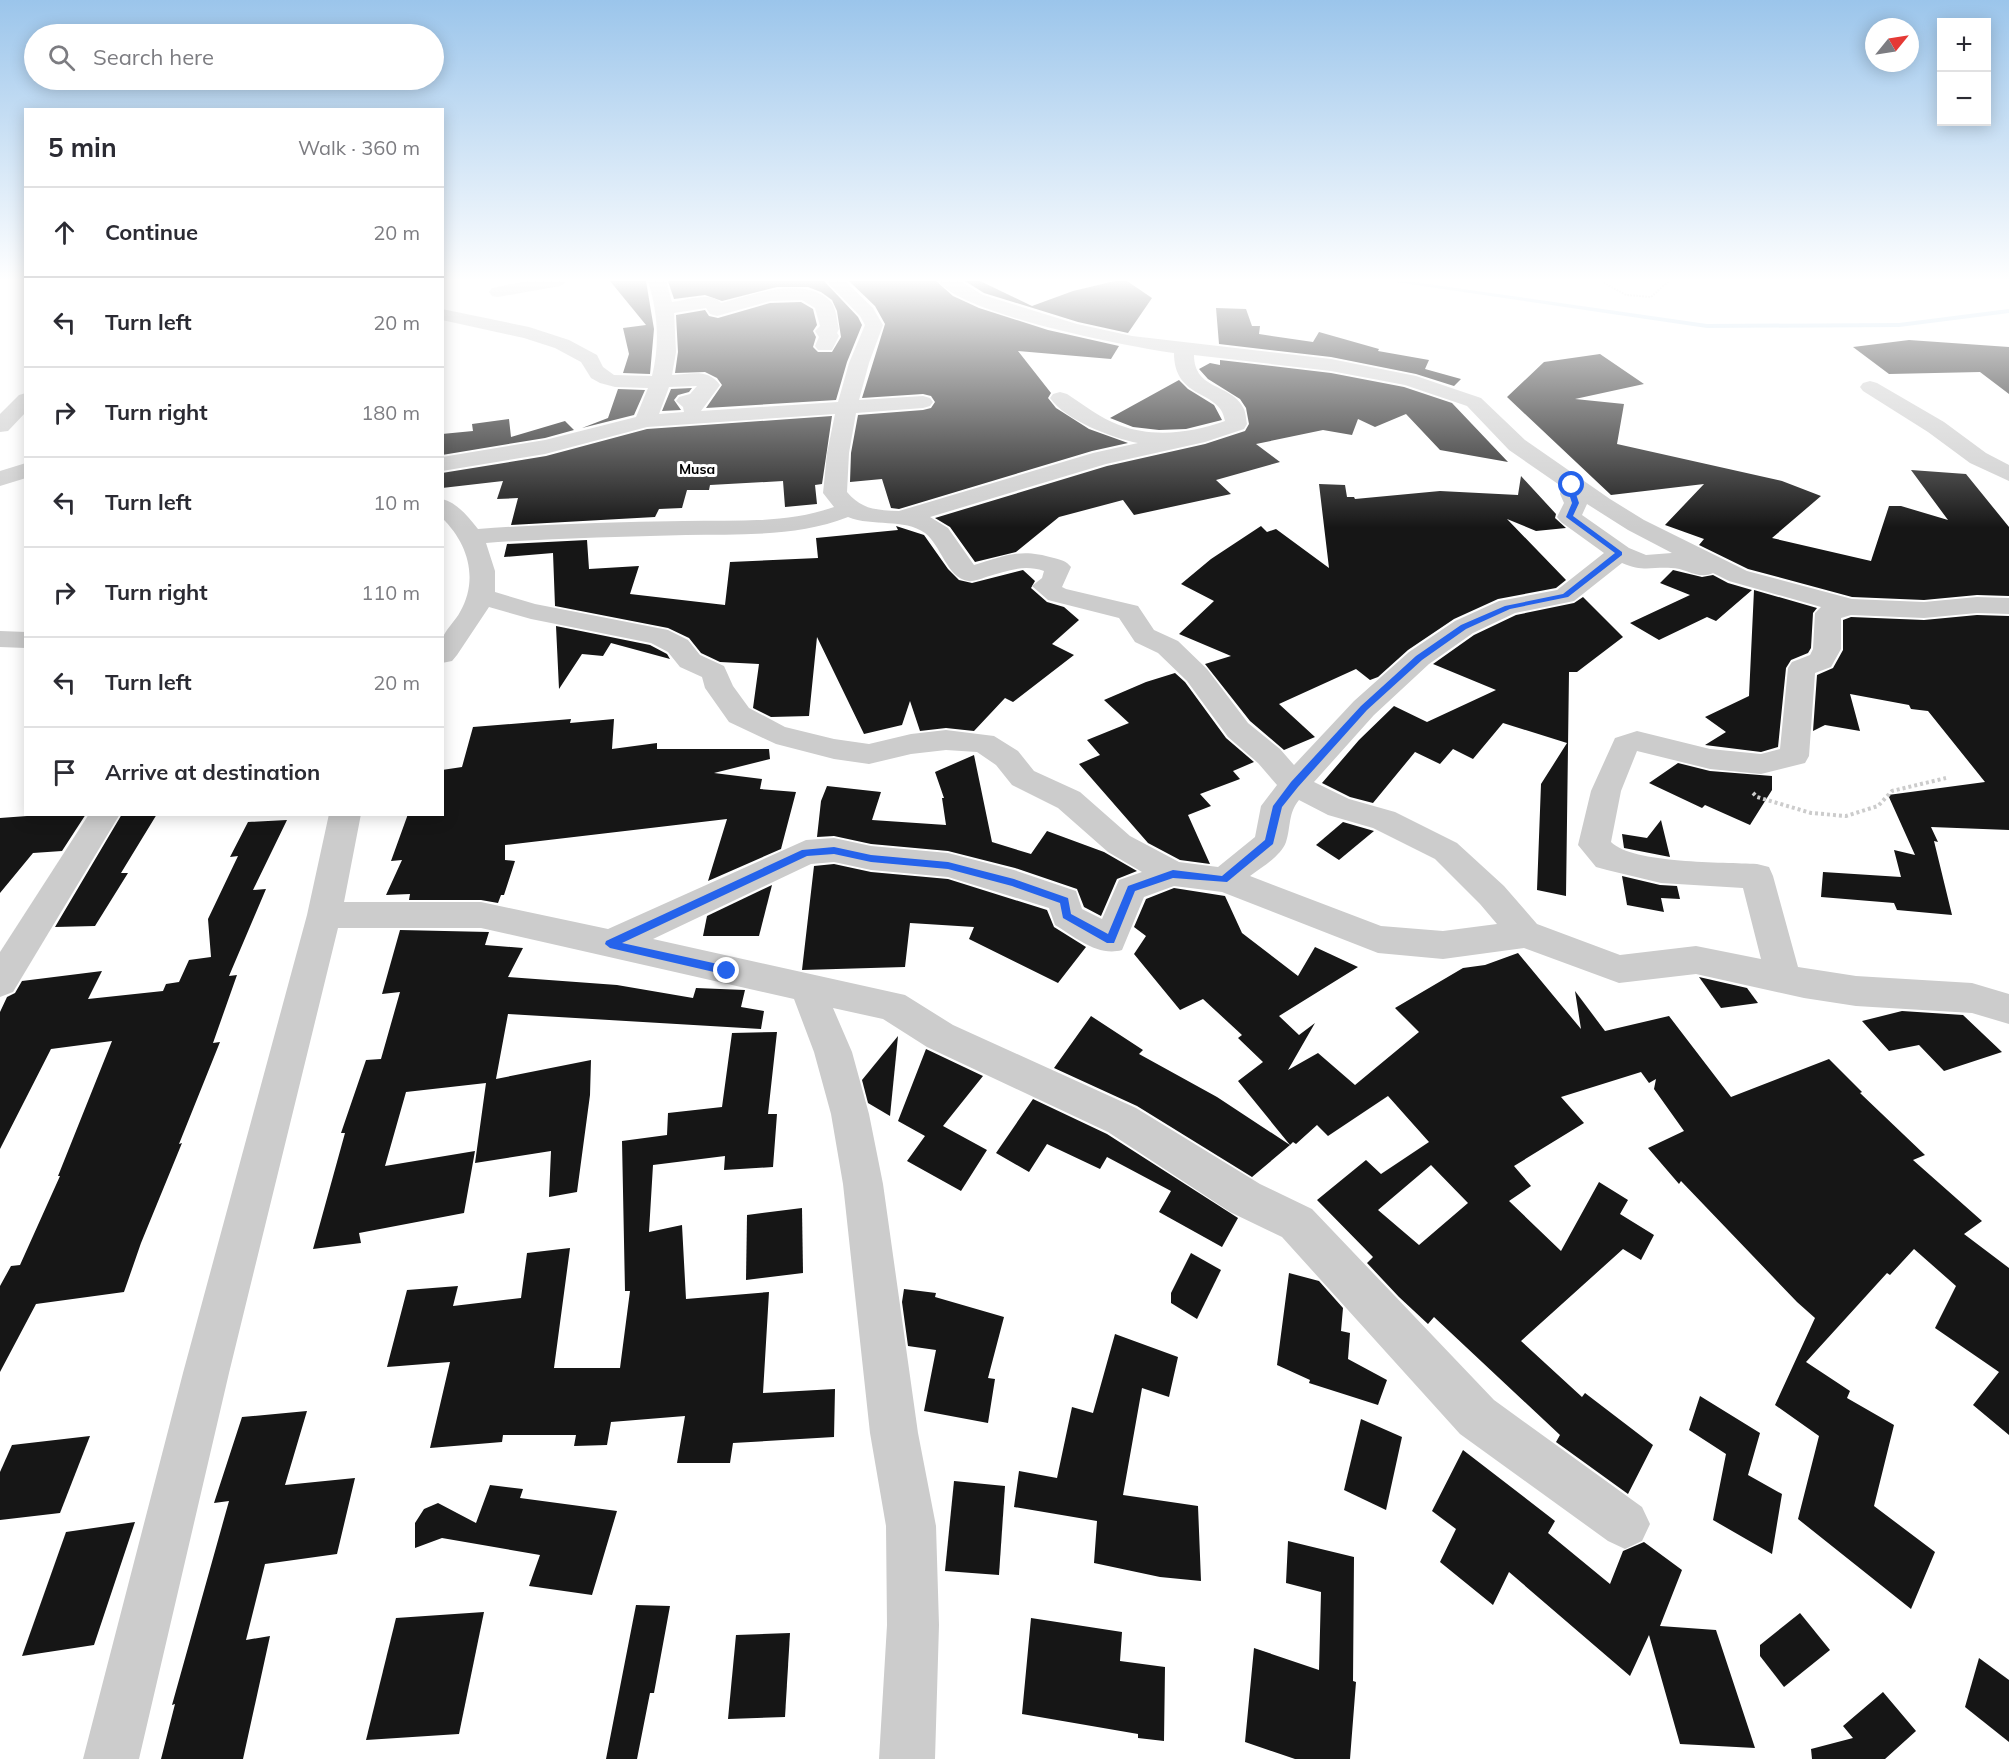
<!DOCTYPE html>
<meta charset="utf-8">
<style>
body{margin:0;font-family:Mulish,sans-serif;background:#f2f2f3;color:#2b2b33}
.controls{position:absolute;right:18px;top:18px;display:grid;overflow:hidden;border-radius:0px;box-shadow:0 3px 15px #0003}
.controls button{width:54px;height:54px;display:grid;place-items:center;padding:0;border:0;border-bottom:2px solid #e1e1e2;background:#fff;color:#2b2b33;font:30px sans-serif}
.compass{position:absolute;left:1865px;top:18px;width:54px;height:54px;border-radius:50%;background:#fff;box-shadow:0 3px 15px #0003;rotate:60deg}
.stop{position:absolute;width:18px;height:18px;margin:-14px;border:4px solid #2563eb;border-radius:50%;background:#fff}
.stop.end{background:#2563eb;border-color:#fff;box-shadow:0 2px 6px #0008}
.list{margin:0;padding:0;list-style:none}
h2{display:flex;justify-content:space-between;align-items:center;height:78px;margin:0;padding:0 24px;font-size:26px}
h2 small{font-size:20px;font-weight:400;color:#7c7c81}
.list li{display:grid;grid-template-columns:39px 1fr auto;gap:18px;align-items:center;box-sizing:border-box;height:90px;padding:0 24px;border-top:2px solid #e1e1e2}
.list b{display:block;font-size:22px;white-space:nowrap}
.list em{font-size:20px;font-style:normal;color:#7c7c81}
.icon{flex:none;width:33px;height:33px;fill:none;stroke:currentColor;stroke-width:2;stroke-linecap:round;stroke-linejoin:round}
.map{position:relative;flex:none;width:2009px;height:1759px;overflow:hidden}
.search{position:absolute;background:#fff;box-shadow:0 3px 15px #0003;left:24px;top:24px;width:420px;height:66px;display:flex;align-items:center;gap:15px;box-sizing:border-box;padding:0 21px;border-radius:33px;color:#7c7c81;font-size:22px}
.panel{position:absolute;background:#fff;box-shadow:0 3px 15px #0003;left:24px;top:108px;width:420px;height:708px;border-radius:0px}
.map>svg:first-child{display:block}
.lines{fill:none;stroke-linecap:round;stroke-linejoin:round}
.stream{fill:#c7deef;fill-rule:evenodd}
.building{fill:#161616;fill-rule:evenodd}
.path-far1{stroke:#ccc;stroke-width:2;stroke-dasharray:1.5 1.5;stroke-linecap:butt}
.path{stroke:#ccc;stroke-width:4;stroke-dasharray:3 3;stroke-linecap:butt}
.minor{fill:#ccc;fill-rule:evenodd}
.route{fill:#2563eb}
.labels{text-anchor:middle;stroke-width:6;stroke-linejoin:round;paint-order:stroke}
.far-neighbourhood-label{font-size:14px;font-weight:bold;fill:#000;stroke:#fff}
</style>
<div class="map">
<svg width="2009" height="1759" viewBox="0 0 2009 1759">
<rect width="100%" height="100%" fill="#fff"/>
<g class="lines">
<polygon class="stream" points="1389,281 1407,281 1707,324 1899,323 2009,309 2009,313 1899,327 1707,328"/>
</g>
<g class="building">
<polygon points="610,281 646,281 654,329 650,374 623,373 629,354 623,328 646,325"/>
<polygon points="668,281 824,281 858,317 862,325 847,362 836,400 706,408 722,385 717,378 705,372 675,373 678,352 676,315 705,310 709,316 718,318 770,303 801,302 813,309 817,325 813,331 816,337 813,347 818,352 832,352 841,337 837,311 832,300 821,292 808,287 777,287 722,301 705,295 674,299"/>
<polygon points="849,281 936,281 953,296 979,308 1048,330 1119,346 1111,359 1018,351 1051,393 1048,398 1056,408 1089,429 1128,443 1092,451 899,509 891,508 882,479 850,482 851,453 858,415 923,410 931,408 935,402 931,396 923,394 862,398 885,324 875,306"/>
<polygon points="965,281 980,281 1032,306 1073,291 1115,281 1127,281 1152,298 1128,333 1078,322 984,293"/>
<polygon points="1216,308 1246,309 1252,326 1260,326 1259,334 1313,342 1319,332 1379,349 1378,351 1429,360 1425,369 1461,379 1454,386 1416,374 1331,357 1219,344"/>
<polygon points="1909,340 2009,347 2009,394 1980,372 1889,374 1853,347"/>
<polygon points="1600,354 1644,384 1575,399 1624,404 1617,444 1782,481 1821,496 1772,538 1871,561 1889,506 1901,506 1948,520 1911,470 1966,474 2009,527 2009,596 1977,595 1924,600 1852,597 1748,569 1699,545 1704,539 1665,525 1704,484 1611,495 1507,397 1544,362"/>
<polygon points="1220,360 1331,373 1404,387 1452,403 1508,462 1440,450 1406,414 1375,427 1358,419 1352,435 1323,430 1256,444 1280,462 1216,480 1231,494 1134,515 1123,500 1059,517 1016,552 975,562 950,527 935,518 1107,466 1205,444 1245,431 1249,424 1246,408 1240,399 1208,379 1199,369 1210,363 1220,365"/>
<polygon points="1179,380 1188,389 1214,405 1222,420 1186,429 1159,430 1133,427 1110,418"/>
<polygon points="692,388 689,392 678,395 674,400 681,410 662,411 671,389"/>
<polygon points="618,389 645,390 634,415 582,428 608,418"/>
<polygon points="832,416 822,484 815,485 817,504 785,507 783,481 710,485 709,490 687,490 682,508 659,509 655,517 511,525 518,498 497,499 503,481 442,488 442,473 546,456 647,429"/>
<polygon points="509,419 511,437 565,421 574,430 545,438 442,455 442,434 473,431 472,424"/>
<polygon points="1521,476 1556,514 1555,518 1566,528 1536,531 1507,519 1566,580 1556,588 1498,599 1454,619 1408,650 1378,677 1370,680 1356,669 1279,704 1315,737 1284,750 1250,721 1205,664 1231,656 1179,634 1214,601 1181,584 1211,559 1261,526 1267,532 1276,529 1329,568 1319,484 1345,485 1347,497 1354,497 1355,499 1440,491 1518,495"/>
<polygon points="896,526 924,535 948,569 959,580 972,583 1023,570 1035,581 1031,588 1047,602 1064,607 1079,620 1052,644 1074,655 1013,702 1005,698 974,731 946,728 920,731 910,701 902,725 864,734 817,637 809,716 771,717 753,708 759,664 720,662 701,653 689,638 668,628 555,606 553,553 504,557 507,544 587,540 589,569 639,566 630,594 725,605 730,562 818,558 816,538 898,530"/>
<polygon points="1673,570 1702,577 1713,575 1728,583 1752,590 1716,621 1707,617 1659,640 1630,623 1690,595 1660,583"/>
<polygon points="1754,590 1817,608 1813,613 1811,648 1808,653 1791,660 1786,668 1778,747 1761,752 1705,745 1726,732 1705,717 1749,696"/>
<polygon points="1583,597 1623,637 1577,672 1569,672 1566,896 1537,890 1541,784 1567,743 1503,723 1473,759 1453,749 1440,764 1415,752 1373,803 1350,797 1322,783 1359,740 1394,706 1427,722 1496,690 1433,664 1474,635 1516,615 1574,603"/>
<polygon points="1977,615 2009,616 2009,830 1931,827 1938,842 1934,841 1952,915 1897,910 1894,903 1821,897 1823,872 1901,877 1894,850 1915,855 1888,795 1985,782 1928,711 1911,709 1909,705 1850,694 1860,731 1825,725 1813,731 1817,675 1833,668 1843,650 1843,620 1851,617 1924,620"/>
<polygon points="556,626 650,645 667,654 670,659 611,643 603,656 582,654 559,689"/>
<polygon points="1175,673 1185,682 1226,738 1254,762 1233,771 1240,779 1200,794 1211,806 1188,815 1210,864 1180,860 1148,843 1079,764 1100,755 1087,740 1129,723 1104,700 1146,682"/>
<polygon points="571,719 570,723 614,719 612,749 657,743 657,749 769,749 770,759 714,773 762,779 760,789 796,792 781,849 708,881 727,819 505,845 505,860 515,861 504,895 501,895 498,903 481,900 409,900 410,894 386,895 402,860 391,861 408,814 442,814 442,770 462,767 473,727"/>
<polygon points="974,755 992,842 1031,854 1047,831 1104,852 1137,871 1117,879 1101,916 1084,907 1077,889 1015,868 948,851 871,844 834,836 817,837 821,801 827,786 881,792 872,820 946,825 942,798 944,798 935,772"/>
<polygon points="1678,763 1710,771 1772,776 1772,790 1750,825 1705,805 1702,808 1649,783"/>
<polygon points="54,814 86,814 62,851 33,853 0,893 0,818"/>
<polygon points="122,814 157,814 121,873 128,873 95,926 55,927"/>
<polygon points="287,820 253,890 266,889 229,976 237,975 213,1043 220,1042 179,1144 182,1143 141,1243 124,1292 36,1304 0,1372 0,1286 11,1266 20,1265 60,1176 58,1176 112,1041 51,1049 0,1149 0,1012 7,997 15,993 22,981 102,971 88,999 163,991 166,984 179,982 189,960 211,957 208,919 238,856 230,857 248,822"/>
<polygon points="1661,820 1670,857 1624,848 1622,834 1647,838"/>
<polygon points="1343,822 1374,831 1339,860 1316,845"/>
<polygon points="834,864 871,872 948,879 1047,910 1054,927 1086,947 1058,983 969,939 974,927 910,923 905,967 802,970 814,866"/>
<polygon points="1622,876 1660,885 1677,886 1680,899 1661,898 1664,912 1627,905"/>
<polygon points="772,885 759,936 703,936 707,916"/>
<path d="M1174 888 1225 896 1242 933 1298 976 1315 947 1358 967 1279 1016 1299 1035 1315 1023 1288 1070 1318 1053 1355 1085 1419 1032 1395 1008 1463 968 1485 965 1518 953 1581 1029 1575 991 1605 1031 1669 1016 1731 1097 1829 1059 1862 1092 1860 1093 1925 1155 1913 1160 1982 1221 1964 1234 2009 1268V1435L1973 1405 1999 1372 1935 1328 1956 1286 1914 1249 1890 1275 1887 1273 1806 1362 1850 1391 1847 1398 1894 1425 1874 1506 1935 1552 1911 1609 1798 1519 1819 1436 1775 1405 1815 1318 1797 1302 1681 1181 1679 1184 1648 1148 1684 1131 1654 1089 1656 1079 1649 1083 1641 1072 1561 1097 1584 1123 1514 1166 1531 1186 1509 1201 1561 1251 1599 1182 1628 1200 1620 1214 1654 1235 1641 1260 1623 1249 1521 1341 1582 1397 1585 1393 1653 1445 1628 1494 1556 1442 1560 1435 1434 1317 1428 1324 1399 1297 1367 1263 1373 1257 1317 1200 1366 1160 1381 1174 1429 1142 1388 1096 1328 1136 1317 1125 1296 1144 1293 1142 1290 1145 1238 1081 1263 1062 1238 1038 1242 1035 1203 999 1180 1010 1134 954 1146 936 1134 927 1146 899ZM1431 1165 1468 1203 1419 1245 1378 1210Z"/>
<polygon points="400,930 489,932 485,945 523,948 508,977 617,985 693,998 696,988 745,990 741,1007 764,1011 761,1029 508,1014 496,1079 591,1060 590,1095 577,1192 549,1197 551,1151 475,1163 486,1083 406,1092 385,1166 475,1151 464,1213 359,1233 361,1243 313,1249 345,1133 341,1133 366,1060 381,1059 400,992 382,994"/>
<polygon points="1699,977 1747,988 1758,1003 1721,1008"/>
<polygon points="1902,1011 1963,1015 2002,1052 1944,1071 1919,1045 1889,1051 1862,1021"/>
<polygon points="1091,1016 1143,1050 1139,1054 1217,1097 1290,1145 1252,1177 1137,1106 1054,1068"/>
<polygon points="777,1032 768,1114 777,1114 773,1167 724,1170 725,1156 653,1165 649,1232 682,1225 686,1299 769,1292 763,1393 835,1389 834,1437 733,1443 730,1463 677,1463 685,1416 611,1422 607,1445 574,1446 576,1435 503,1435 502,1442 430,1448 450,1362 387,1367 407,1290 458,1286 453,1306 521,1298 527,1253 570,1248 554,1368 620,1368 630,1291 625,1291 622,1141 667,1135 668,1113 722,1107 732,1033"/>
<polygon points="898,1036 890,1116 868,1103 862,1080"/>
<polygon points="926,1049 983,1076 943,1126 987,1150 961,1191 907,1161 925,1136 898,1121"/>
<polygon points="1033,1099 1107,1134 1238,1218 1222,1247 1159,1212 1171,1191 1107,1157 1100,1169 1047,1144 1029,1172 996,1153"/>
<polygon points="802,1208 803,1273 746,1280 747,1215"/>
<polygon points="1191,1253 1221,1270 1197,1319 1171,1303 1171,1293"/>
<polygon points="1289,1273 1319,1281 1343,1308 1341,1331 1350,1333 1348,1359 1387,1380 1378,1405 1309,1383 1310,1380 1277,1365"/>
<polygon points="904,1289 936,1293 935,1297 1004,1317 988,1378 995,1379 988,1423 924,1411 936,1350 908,1346 902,1302"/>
<polygon points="1115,1334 1178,1357 1169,1397 1142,1388 1123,1495 1198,1506 1201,1581 1160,1577 1094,1563 1097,1521 1014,1507 1019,1471 1057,1478 1072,1407 1093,1413"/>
<polygon points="1700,1396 1760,1433 1748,1475 1782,1494 1772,1554 1713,1520 1726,1454 1689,1430"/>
<polygon points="307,1411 285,1485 355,1478 337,1554 265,1564 246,1640 270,1636 243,1759 161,1759 175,1704 172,1705 229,1501 214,1503 242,1417"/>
<polygon points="1361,1419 1402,1437 1386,1510 1344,1490"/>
<polygon points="90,1436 60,1513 0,1520 0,1472 12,1445"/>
<polygon points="1463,1450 1555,1521 1548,1533 1610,1584 1623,1551 1644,1542 1682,1570 1660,1626 1716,1630 1755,1748 1680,1744 1649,1635 1630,1676 1509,1572 1493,1605 1440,1562 1456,1529 1432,1511"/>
<polygon points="954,1481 1005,1486 999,1575 945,1571"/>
<polygon points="490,1485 523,1489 520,1498 617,1511 592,1595 529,1586 540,1555 442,1538 415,1548 415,1523 424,1509 438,1503 476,1523"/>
<polygon points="135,1522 94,1645 22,1656 66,1532"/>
<polygon points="1288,1541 1354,1557 1353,1681 1356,1682 1350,1759 1295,1759 1245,1742 1254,1648 1319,1670 1321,1592 1286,1583"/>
<polygon points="636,1605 670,1606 654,1693 650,1693 637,1759 606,1759"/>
<polygon points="484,1612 459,1734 366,1740 396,1618"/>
<polygon points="1800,1613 1830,1650 1784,1687 1760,1656 1760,1645"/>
<polygon points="1031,1618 1122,1632 1120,1661 1165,1667 1164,1741 1138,1738 1138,1734 1022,1714"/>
<polygon points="790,1633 785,1717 728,1719 736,1635"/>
<polygon points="1979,1658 2009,1680 2009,1742 1965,1707"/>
<polygon points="1883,1692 1916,1731 1885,1759 1812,1759 1811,1749 1853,1738 1843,1726"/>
</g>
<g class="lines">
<polyline class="path-far1" points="1601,281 1626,295 1651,297 1669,281"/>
<polyline class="path" points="1753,793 1757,797 1811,813 1846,816 1878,806 1892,791 1946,778"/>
<g class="minor">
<polygon points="527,281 569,281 560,286 498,297 492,296 489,292 492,288"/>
<path d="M648 281H666L672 302C686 300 712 291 721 303 751 295 806 275 831 302 836 308 837 321 839 329L837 333 839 336 832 350H818L815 346 819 337 815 331 820 326 815 308 802 300 770 301 717 316 710 314 706 308 674 313 676 352 672 375C691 374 708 368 720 385L701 411 838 402 849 363 865 325 860 316 826 281H845L873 308 883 325 869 363 859 400 923 396 930 398 933 402 930 406 923 408 856 413 849 453 847 492C862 510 877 510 899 511L1093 453 1138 443C1112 438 1065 420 1050 398L1053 394 1060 392 1067 394C1084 405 1100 418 1119 425 1153 438 1192 433 1225 421 1221 389 1174 401 1174 353 1129 347 964 315 938 281H960L983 295 1077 324 1132 336 1331 359 1416 376 1481 398 1525 440 1610 499 1644 520 1747 571 1852 599 1924 602 1977 597 2009 598V614L1977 613 1924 618 1851 615 1841 618V649L1831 667 1815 673 1809 756 1805 763 1761 774 1710 769 1637 751 1621 791 1611 842C1633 864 1724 862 1757 864L1769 867 1773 876 1798 967 1856 976 1972 983 2009 994V1024L1972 1013 1856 1006 1804 998 1696 974 1619 983 1524 948 1443 959 1378 953 1222 892 1174 886 1144 897 1122 950C1098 957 1075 937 1055 925L1049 908 948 877 871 870 834 862 811 864 653 939 905 995 953 1025 1136 1108 1260 1184 1312 1209 1494 1400 1642 1507 1650 1524 1642 1541 1625 1549 1608 1541 1460 1434 1282 1237 1230 1212 1108 1132 927 1047 883 1019 833 1008 852 1052 869 1114 883 1184 918 1433 936 1526 939 1625 935 1759H879L887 1625 886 1526 870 1433 843 1184 831 1114 814 1052 794 999 481 928H338L229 1373 139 1759H83L183 1373 307 915 329 814H361L344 902H481L608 929 806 840 834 838 871 846 948 853 1014 870 1076 891 1082 909 1102 919 1119 880 1142 872 1108 852 1058 808 1012 785 996 765 977 752 946 750 911 754 869 764 834 759 776 744 729 722 705 688 702 677 680 667 668 652 651 643 531 619 489 607 457 655 452 661 442 663C442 656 441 647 442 640 444 631 456 620 460 612 479 579 468 543 442 518V499C458 503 468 517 478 529 546 524 615 522 684 521 733 520 787 524 834 507L823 493 827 453 835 414 647 427 545 454 442 471V457L545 440 636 417 648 388 615 387 600 383 591 378 581 362 555 348 524 338 442 320V309L529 327 569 340 597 355 603 367 614 375 652 376C660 344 658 313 648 281ZM1194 355 1331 371 1405 385 1467 406 1509 450 1561 486 1560 494 1564 503 1557 517 1561 522 1604 553 1557 590 1499 601 1455 621 1409 652 1354 701 1294 765 1280 749 1248 723 1207 669 1178 641 1154 630 1138 606 1066 589 1062 587 1071 567C1066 561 1062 560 1054 558 1021 548 1007 555 974 565L948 528 930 517 1106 464 1205 442 1244 429 1247 424C1246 420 1246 414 1244 409 1232 383 1194 391 1194 355ZM697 386 690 394 679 397 676 401 683 407 684 412 659 414 669 387ZM1587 504 1628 530 1672 553 1646 555 1629 548 1582 515ZM848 517C873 527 904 518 925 533 941 545 947 578 968 581 973 582 980 579 986 577 1007 571 1023 564 1044 571L1042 578 1032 586 1048 600 1119 618 1135 642 1158 653 1187 681 1228 737 1258 763 1277 785 1261 806 1255 837 1218 867 1179 862 1130 836 1080 792 1034 771 1018 751 994 736 946 730 911 734 869 744 834 739 785 727 749 708 733 686 724 666 700 655 688 640 668 630 535 604 495 592V571L486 543C553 538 619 537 686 535 741 534 797 537 848 517ZM1622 563C1643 572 1650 567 1671 568 1686 568 1698 580 1713 573L1729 581 1821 607 1815 613 1813 649 1810 655 1792 662 1788 668 1780 749 1761 754 1710 749 1637 731 1615 738 1591 791 1578 845 1596 867 1607 870 1661 883 1743 888 1761 959 1696 946 1620 955 1537 924 1504 886 1457 843 1395 812 1349 799 1314 782 1374 715 1429 664 1473 633 1515 613 1574 601ZM1299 800 1328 815 1373 828 1435 859 1480 904 1497 924 1443 931 1381 926 1250 876C1262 867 1281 856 1286 842 1291 827 1288 813 1299 800Z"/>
<polygon points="1870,381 1877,383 1944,422 1986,453 2009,465 2009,481 1970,463 1928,432 1863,391 1860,387 1863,383"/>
<polygon points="26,393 26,412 8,431 0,432 0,414 19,395"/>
<polygon points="26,463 26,478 0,486 0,471"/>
<polygon points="0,631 26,632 26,648 0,647"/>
<polygon points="89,814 120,814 13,992 0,997 0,952"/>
</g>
</g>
<linearGradient id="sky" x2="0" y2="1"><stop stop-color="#9bc5eb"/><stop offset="0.53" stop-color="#fff"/><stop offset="1" stop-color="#fff" stop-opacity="0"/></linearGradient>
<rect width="2009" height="528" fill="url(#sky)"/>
<polygon class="route" points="1570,483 1576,485 1576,494 1579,503 1573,516 1622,552 1622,555 1568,597 1510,609 1466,629 1422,660 1367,710 1298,787 1282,807 1273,844 1227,882 1173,878 1135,891 1114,943 1107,943 1063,918 1060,903 1012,886 948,869 871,862 834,854 807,856 622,943 727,966 732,971 731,974 727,975 610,948 605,944 606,941 802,850 834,847 871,855 948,862 1014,879 1068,898 1071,914 1108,934 1128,886 1173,870 1222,876 1265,840 1273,806 1291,782 1361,706 1416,656 1461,625 1505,606 1563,594 1615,553 1566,517 1572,503 1569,494"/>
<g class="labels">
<g class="far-neighbourhood-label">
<text x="697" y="474">Musa</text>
</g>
</g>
</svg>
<div class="controls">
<button>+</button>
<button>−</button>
</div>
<svg class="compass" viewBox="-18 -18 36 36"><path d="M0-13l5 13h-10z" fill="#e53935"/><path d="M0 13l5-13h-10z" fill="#7c7c81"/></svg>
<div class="stop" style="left:1572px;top:485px"></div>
<div class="stop end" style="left:727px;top:971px"></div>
<div class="search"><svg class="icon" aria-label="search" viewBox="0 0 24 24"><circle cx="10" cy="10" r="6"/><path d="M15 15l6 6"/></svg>Search here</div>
<section class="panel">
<h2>5 min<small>Walk · 360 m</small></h2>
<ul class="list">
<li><svg class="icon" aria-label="ahead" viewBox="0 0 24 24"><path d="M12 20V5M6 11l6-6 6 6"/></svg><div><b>Continue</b></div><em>20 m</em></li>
<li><svg class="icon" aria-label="left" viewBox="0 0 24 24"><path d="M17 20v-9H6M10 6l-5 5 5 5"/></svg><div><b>Turn left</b></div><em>20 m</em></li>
<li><svg class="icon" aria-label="right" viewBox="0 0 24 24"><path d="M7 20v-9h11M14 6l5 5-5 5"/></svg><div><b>Turn right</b></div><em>180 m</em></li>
<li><svg class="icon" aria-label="left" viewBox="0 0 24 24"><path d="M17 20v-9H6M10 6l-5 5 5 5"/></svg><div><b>Turn left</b></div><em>10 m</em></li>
<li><svg class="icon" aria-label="right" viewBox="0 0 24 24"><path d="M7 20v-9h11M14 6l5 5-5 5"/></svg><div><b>Turn right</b></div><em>110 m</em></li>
<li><svg class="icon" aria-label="left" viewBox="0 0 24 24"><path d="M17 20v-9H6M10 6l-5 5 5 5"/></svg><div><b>Turn left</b></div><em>20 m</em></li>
<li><svg class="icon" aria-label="arrive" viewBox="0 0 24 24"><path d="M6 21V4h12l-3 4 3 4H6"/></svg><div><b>Arrive at destination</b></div></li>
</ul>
</section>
</div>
